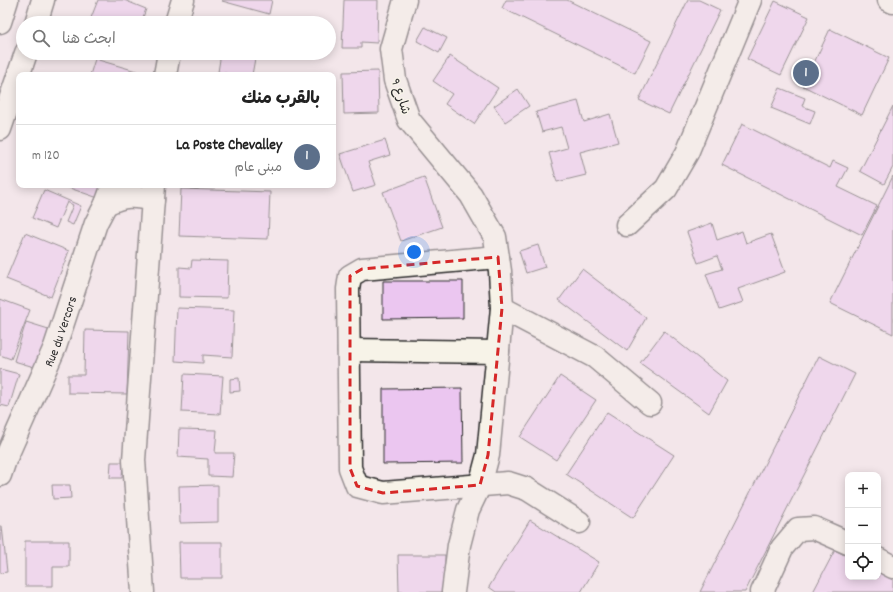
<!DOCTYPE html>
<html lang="ar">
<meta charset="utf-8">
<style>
body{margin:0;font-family:Dekko,"Playpen Sans Arabic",sans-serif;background:#f2f2f2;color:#222;direction:rtl}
.controls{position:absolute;right:12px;bottom:12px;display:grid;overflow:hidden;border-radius:8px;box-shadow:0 2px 10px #0003}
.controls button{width:36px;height:36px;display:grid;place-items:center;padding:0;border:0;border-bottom:1px solid #e0e0e0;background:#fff;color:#222;font:20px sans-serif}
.you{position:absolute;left:414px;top:252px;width:14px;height:14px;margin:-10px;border:3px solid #fff;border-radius:50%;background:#1a73e8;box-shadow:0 0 0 6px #1a73e833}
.badge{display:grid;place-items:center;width:26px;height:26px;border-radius:50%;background:#2b2b2b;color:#fff;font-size:13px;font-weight:700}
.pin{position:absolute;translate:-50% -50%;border:2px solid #fff;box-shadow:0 1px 4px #0006}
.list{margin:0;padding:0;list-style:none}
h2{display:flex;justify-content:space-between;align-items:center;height:52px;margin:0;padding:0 16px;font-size:17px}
h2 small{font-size:13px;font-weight:400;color:#767676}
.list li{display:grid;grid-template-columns:26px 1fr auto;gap:12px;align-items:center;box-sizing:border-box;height:64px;padding:0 16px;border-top:1px solid #e0e0e0}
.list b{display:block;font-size:15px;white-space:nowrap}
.list p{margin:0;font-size:13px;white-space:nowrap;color:#767676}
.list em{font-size:13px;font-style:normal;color:#767676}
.icon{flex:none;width:22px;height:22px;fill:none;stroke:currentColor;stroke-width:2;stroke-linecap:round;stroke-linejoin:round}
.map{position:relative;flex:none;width:893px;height:592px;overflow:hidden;direction:ltr}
.search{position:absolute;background:#fff;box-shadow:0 2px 10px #0003;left:16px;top:16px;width:320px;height:44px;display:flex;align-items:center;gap:10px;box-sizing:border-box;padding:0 14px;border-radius:22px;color:#767676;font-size:15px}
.panel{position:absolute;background:#fff;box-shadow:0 2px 10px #0003;left:16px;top:72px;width:320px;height:116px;border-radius:8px;direction:rtl}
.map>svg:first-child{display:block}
.building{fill:#ebc6f0;stroke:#2b2b2b}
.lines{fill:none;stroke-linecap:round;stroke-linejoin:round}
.minor-casing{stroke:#2b2b2b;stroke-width:25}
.minor{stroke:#f7f3e8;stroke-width:22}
.marked{fill:none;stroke:#d62828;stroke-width:3;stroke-dasharray:8 5;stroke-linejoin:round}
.labels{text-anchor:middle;stroke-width:3;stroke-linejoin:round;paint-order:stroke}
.street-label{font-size:13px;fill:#2b2b2b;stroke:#f7f3e8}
</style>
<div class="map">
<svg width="893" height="592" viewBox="0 0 893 592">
<rect width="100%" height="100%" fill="#f3e6ea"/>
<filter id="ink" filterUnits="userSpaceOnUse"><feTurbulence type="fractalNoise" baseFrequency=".025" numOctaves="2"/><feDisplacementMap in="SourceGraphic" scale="8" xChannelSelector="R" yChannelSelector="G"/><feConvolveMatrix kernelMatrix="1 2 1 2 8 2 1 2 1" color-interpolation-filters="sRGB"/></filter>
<g filter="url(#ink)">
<g class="building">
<polygon points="98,0 124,0 146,9 141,23 89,23"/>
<polygon points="223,0 272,0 269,14 222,1"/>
<polygon points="344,0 378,0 377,43 361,42 361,48 342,48"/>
<polygon points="506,0 567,0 651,41 635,73 502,8"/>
<polygon points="688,0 699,0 720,10 669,114 639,100"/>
<polygon points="775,1 809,17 781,75 747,59"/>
<polygon points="425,27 447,38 439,53 417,41"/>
<polygon points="830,29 889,58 862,115 803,86"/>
<polygon points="221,53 256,53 252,75 237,75 218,72"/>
<polygon points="450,56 498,88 474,124 445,104 452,94 433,81"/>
<polygon points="95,59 143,73 143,75 90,75"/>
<polygon points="378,71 379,113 344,114 343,72"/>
<polygon points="780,88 805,98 802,106 815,111 810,124 771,108"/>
<polygon points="518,89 529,106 505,122 494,106"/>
<polygon points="578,101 584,122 610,114 618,142 580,152 586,175 557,182 549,153 567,148 561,127 542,132 536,112"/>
<polygon points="893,106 893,167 884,184 860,171"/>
<polygon points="742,124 830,168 833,161 848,168 838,187 877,206 862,235 722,165"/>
<polygon points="385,140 390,155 368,162 376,185 353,192 340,154"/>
<polygon points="893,176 893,334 830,303"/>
<polygon points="424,177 442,227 401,241 383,192"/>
<polygon points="61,185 105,185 101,199"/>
<polygon points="181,189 270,192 268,239 179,236"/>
<polygon points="44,190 81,206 73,225 66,222 73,205 67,202 56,228 32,218"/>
<polygon points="712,223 717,240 742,231 746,243 771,234 785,272 738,289 743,302 719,310 706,274 722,269 717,256 698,263 687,232"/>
<polygon points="25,233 69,251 51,297 6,279"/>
<polygon points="538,245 545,267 526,273 519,251"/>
<polygon points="192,260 228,261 227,298 179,297 179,267 191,268"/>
<polygon points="582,269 646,318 627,351 559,300"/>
<polygon points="383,281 463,281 463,318 383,319"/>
<polygon points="0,299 30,310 11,359 0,355"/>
<polygon points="177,308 234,310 232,357 203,355 203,363 175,361"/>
<polygon points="26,322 55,331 44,370 14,361"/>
<polygon points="85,330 129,331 127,394 68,393 68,375 84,375"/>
<polygon points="664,331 727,381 709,413 640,363"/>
<polygon points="819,356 855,374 745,592 700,592"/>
<polygon points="0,369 19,374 9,407 0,405"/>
<polygon points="184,374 223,376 220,414 182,412"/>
<polygon points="560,376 596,400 556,460 520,437"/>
<polygon points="239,378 240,391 230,392 230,379"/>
<polygon points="462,388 463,463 383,464 383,389"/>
<polygon points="607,412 674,455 633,518 566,474"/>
<polygon points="179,429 217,430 215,453 234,453 232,477 208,476 208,459 178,457"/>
<polygon points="111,462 123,462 122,478 110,478"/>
<polygon points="52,485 70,485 71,498 53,499"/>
<polygon points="218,485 218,522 180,523 179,486"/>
<polygon points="530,520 599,562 581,592 496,592 489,587"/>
<polygon points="0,526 2,526 7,572 0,573"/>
<polygon points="25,541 69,541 69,567 53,567 53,586 25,586"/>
<polygon points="179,542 222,542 222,578 180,578"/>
<polygon points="835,550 848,557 848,577 878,577 878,572 893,580 893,592 813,592"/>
<polygon points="398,555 445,555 445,592 399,592"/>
</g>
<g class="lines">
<defs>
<g id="minor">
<polyline points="405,0 391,49 395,80 409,120 471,195 495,237 500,271 502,308 488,455 480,485 468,510 459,545 453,592"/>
<polyline points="889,0 893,2"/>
<polyline points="0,22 7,0"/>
<polyline points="36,23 43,0"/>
<polyline points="176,23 183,0"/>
<polyline points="165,75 169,53"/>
<polyline points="0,129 26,53"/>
<path d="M106 204C124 195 133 195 153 200"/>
<polyline points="627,225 666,189 687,153 750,0"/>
<polyline points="498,257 362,269 350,276 348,289 350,468 357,486 383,493 508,483 527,489 579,522"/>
<polyline points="502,308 595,357 650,403"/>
<polyline points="349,350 498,352"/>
<path id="s1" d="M0 475 5 460 55 347 96 223 106 204 113 185"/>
<polyline points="878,559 893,567"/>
<polyline points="143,592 134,460 154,185"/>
<polyline points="762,592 782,548 798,529 814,528 848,543"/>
</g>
</defs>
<use href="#minor" class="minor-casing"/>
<use href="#minor" class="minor"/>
</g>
</g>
<path d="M0 0H893V592H0ZM498 257 502 308 488 455 480 485 383 493 357 486 350 468V276L362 269Z" fill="#f3e6ea" fill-opacity=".55" fill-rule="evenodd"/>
<path class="marked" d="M498 257 502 308 488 455 480 485 383 493 357 486 350 468V276L362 269Z"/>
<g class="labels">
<g class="street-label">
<text transform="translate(402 96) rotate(72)" y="5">شارع 9</text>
<text dy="5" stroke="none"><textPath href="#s1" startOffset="156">Rue du Vercors</textPath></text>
</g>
</g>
</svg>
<div class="controls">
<button>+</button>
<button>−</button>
<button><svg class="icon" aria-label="locate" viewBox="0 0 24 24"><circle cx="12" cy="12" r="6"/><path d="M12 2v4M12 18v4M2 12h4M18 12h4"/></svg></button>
</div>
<div class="you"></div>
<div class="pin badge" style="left:806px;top:73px;background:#5c6f8a">1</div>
<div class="search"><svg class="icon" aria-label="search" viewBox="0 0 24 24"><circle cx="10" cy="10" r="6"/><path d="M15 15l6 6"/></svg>ابحث هنا</div>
<section class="panel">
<h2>بالقرب منك<small></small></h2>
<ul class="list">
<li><span class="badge" style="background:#5c6f8a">1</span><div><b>La Poste Chevalley</b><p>مبنى عام</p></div><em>120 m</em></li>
</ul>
</section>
</div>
